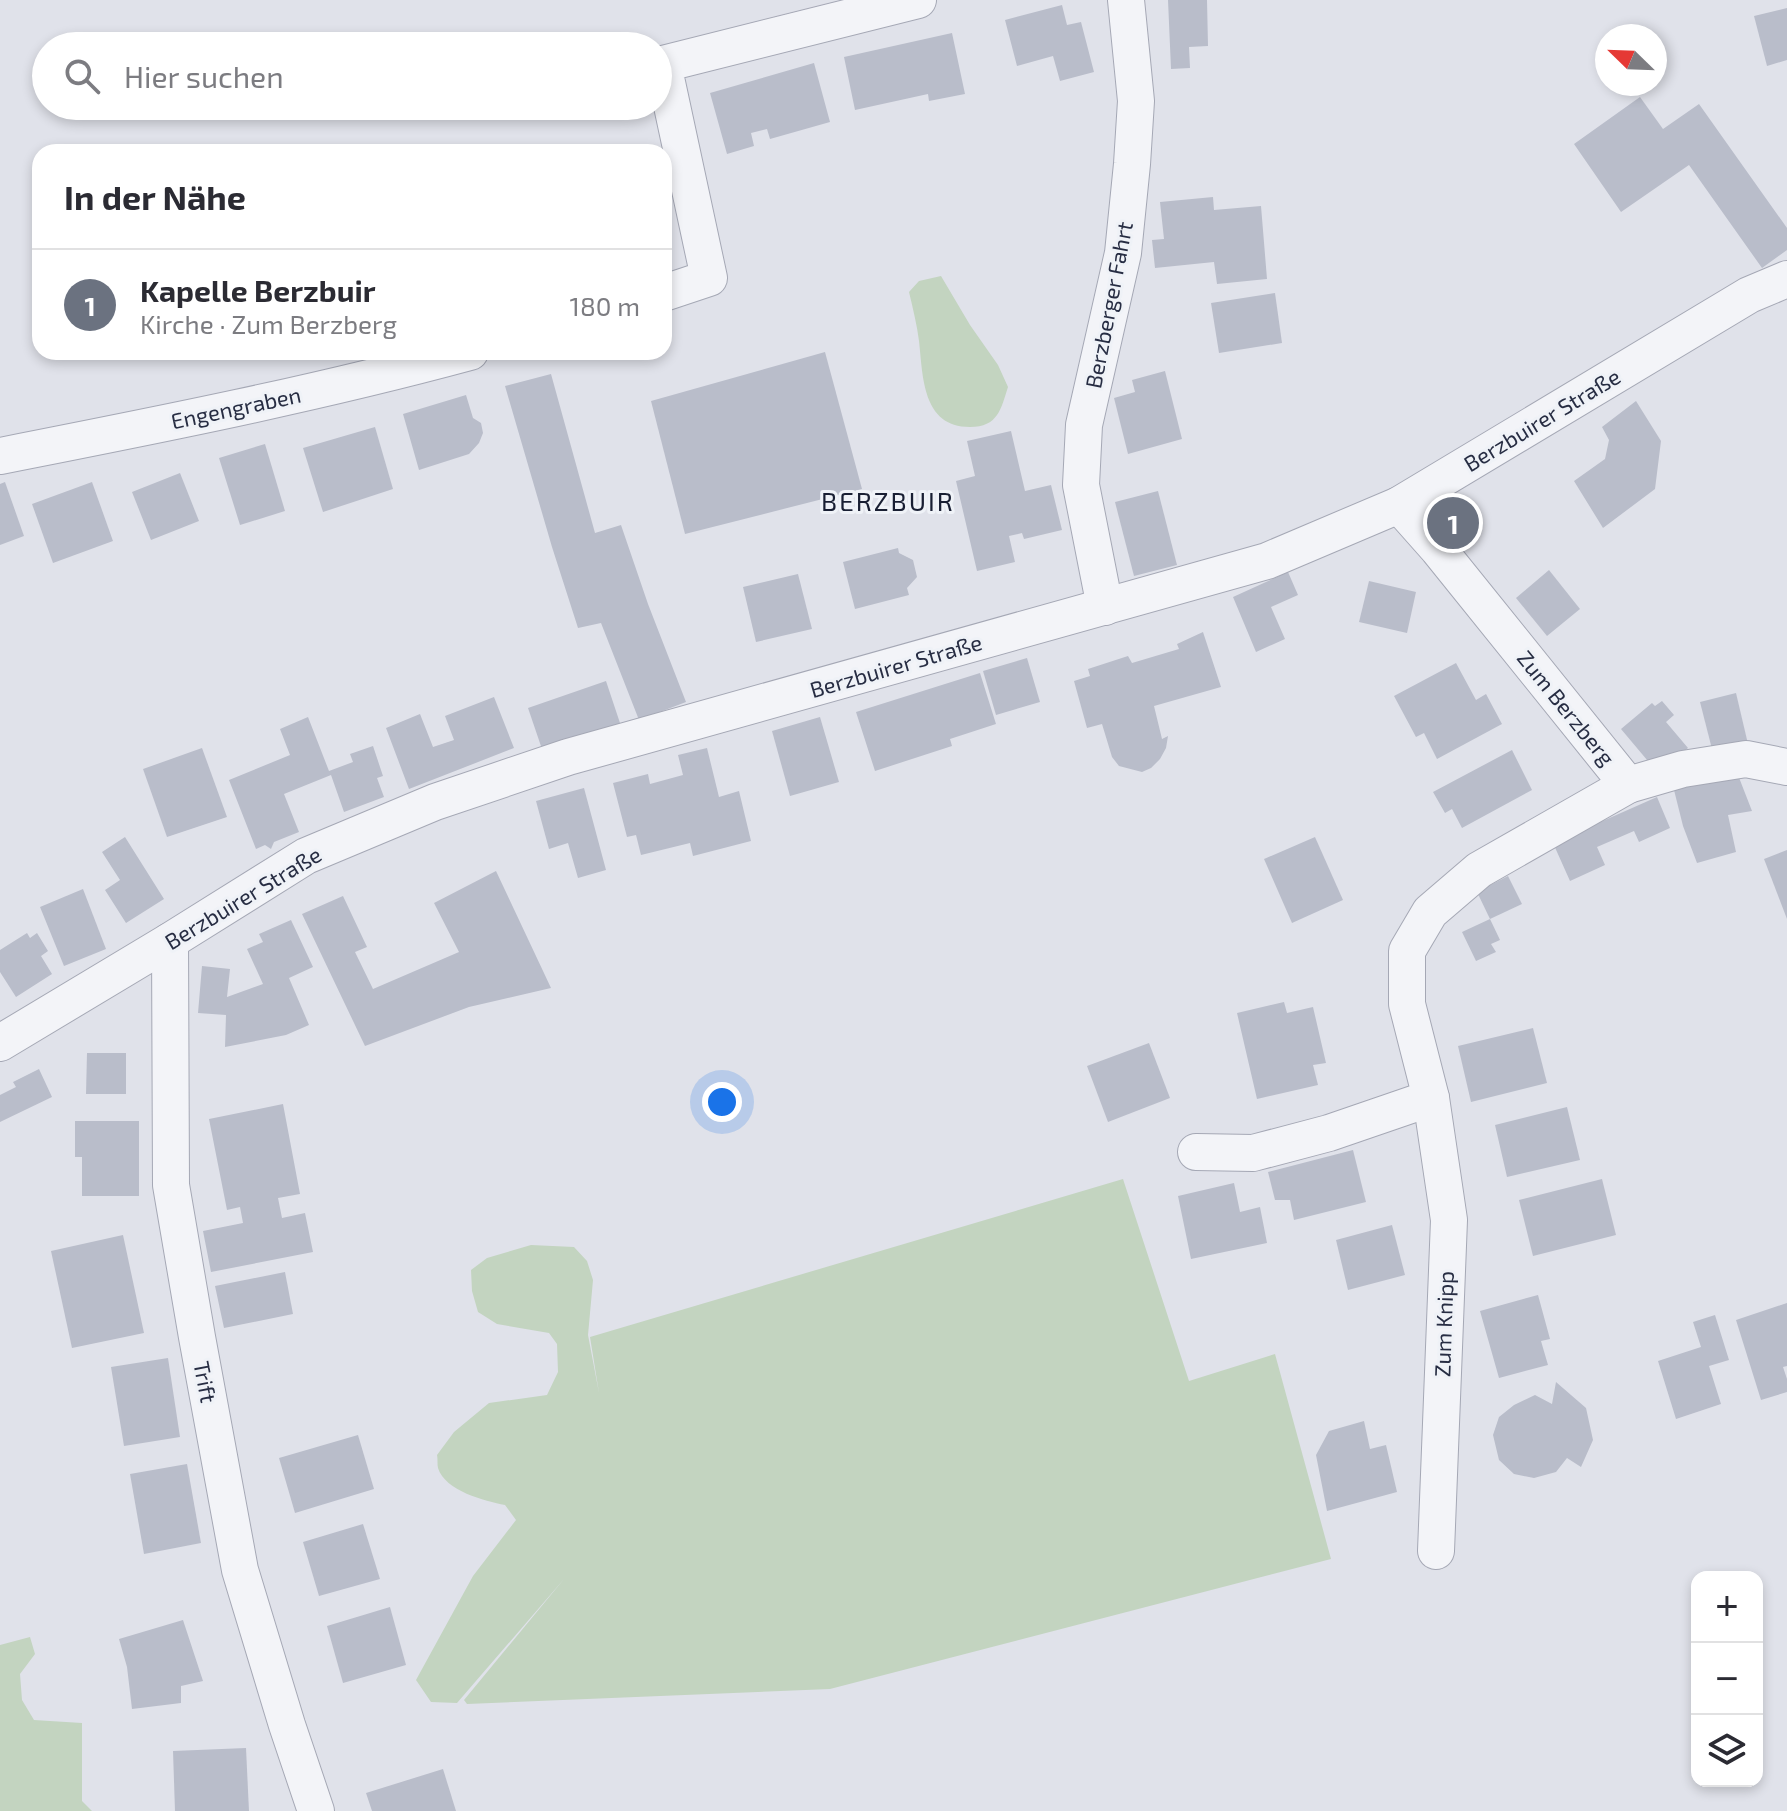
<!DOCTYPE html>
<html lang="de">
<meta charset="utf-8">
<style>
body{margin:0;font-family:"Exo 2",sans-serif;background:#f2f2f3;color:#2b2b33}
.controls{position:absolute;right:24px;bottom:24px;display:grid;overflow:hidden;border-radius:16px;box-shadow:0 4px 12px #0003}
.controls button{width:72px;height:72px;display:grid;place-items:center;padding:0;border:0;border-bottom:2px solid #e1e1e2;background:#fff;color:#2b2b33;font:40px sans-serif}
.compass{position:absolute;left:1595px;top:24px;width:72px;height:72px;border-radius:50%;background:#fff;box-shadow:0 4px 12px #0003;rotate:293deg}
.you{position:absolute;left:722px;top:1102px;width:28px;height:28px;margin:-20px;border:6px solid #fff;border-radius:50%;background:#1a73e8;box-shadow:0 0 0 12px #1a73e833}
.badge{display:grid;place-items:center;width:52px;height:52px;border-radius:50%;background:#d93b3e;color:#fff;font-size:26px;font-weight:700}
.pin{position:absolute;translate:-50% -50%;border:4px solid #fff;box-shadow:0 2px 8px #0006}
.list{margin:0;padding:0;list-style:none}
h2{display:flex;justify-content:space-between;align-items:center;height:104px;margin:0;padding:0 32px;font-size:34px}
h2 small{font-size:26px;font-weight:400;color:#7c7c81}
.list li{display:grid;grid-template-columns:52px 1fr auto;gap:24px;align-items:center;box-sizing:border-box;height:112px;padding:0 32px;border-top:2px solid #e1e1e2}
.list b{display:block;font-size:30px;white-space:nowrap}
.list p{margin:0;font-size:26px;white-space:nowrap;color:#7c7c81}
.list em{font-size:26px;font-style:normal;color:#7c7c81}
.icon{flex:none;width:44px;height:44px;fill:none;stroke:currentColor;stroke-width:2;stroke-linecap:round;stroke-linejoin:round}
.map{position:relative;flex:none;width:1787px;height:1811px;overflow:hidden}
.search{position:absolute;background:#fff;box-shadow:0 4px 12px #0003;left:32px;top:32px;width:640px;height:88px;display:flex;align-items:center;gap:20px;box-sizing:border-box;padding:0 28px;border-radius:44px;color:#7c7c81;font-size:30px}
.panel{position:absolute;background:#fff;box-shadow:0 4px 12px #0003;left:32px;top:144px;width:640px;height:216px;border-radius:24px}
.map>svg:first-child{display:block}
.green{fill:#c3d4c0}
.building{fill:#b9bdca}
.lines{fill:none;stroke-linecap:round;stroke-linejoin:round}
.minor-casing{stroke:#a5a8b5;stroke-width:38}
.minor{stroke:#f3f4f8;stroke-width:36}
.labels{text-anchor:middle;stroke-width:6;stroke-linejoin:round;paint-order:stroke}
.street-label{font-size:22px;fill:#272d43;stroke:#eff2f7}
.quarter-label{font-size:26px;letter-spacing:2px;fill:#191f33;stroke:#eff2f7}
</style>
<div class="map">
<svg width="1787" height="1811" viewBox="0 0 1787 1811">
<rect width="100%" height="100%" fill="#e0e2ea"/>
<g class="green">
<path d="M941 276 970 325 998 365 1008 387C1001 409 998 427 970 427 922 427 923 376 919 341 917 325 913 309 909 292L919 281Z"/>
<path d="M1123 1179 1189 1381 1275 1354 1331 1559 830 1689 467 1704 464 1700 564 1579 457 1703 431 1702 416 1680 473 1576 516 1520 505 1505C485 1501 445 1491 438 1468 437 1464 438 1460 437 1455L454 1432 489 1403 547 1395 558 1372 557 1344 549 1333 497 1324 478 1312 472 1291 471 1270 487 1258 531 1245 574 1247 587 1261 593 1280 588 1335 599 1393 590 1337Z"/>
<polygon points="30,1637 35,1654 20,1674 22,1700 34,1720 82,1723 82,1801 92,1811 0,1811 0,1645"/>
</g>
<g class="building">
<polygon points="1168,0 1207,0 1208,46 1189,47 1190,68 1171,69"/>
<polygon points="1062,5 1067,25 1081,22 1094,72 1060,81 1053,56 1017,66 1005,20"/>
<polygon points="1787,8 1787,60 1767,66 1754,16"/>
<polygon points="952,33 965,94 929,101 928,94 855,110 844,57"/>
<polygon points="814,63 830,122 770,139 767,129 751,133 754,146 727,154 710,93"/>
<polygon points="1640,97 1663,129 1699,104 1787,228 1787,250 1762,268 1689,165 1621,212 1574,144"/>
<polygon points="1213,197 1214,210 1261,206 1267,279 1217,284 1214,262 1155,268 1152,240 1164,239 1160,202"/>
<polygon points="1275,293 1282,343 1219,353 1211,303"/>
<polygon points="825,352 862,489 685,534 651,401"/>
<polygon points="1165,371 1182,439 1128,454 1114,398 1135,392 1132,380"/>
<polygon points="551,374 595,533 621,525 648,604 686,702 639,720 601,623 578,628 552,547 505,386"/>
<polygon points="466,395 473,418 481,423 483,433 479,443 469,454 419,470 403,414"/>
<polygon points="1636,401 1661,441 1655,489 1603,528 1574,481 1605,459 1609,440 1602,427"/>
<polygon points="375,427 393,489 323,512 303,448"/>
<polygon points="1011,431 1025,491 1051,485 1062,530 1024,539 1022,533 1009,536 1015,562 977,571 956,481 975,476 967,441"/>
<polygon points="265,444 285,511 240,525 219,458"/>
<polygon points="180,473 199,521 151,540 132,492"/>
<polygon points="5,482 24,536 0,545 0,484"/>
<polygon points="92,482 113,541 53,563 32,504"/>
<polygon points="1158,491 1177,565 1134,576 1115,502"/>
<polygon points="1435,512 1472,514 1471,533 1435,532"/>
<polygon points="898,548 899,553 913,560 917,577 907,588 909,595 855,609 843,562"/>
<polygon points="1549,570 1580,609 1547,636 1516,598"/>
<polygon points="1288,572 1298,595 1271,607 1285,639 1256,652 1233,597"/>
<polygon points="798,574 812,629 756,642 743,587"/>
<polygon points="1369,581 1416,592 1407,633 1359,622"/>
<polygon points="1203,632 1221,687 1154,706 1162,739 1168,736 1166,748 1160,759 1151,768 1142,772 1119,766 1112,757 1102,724 1087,728 1074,681 1090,676 1088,669 1128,656 1132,663 1179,649 1177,644"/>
<polygon points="1027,658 1040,702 996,715 983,671"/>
<polygon points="1456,663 1476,700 1486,694 1502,724 1437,759 1424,733 1416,737 1394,696"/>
<polygon points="980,673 996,724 950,739 952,746 875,771 856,712"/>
<polygon points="606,681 621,726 543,752 528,708"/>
<polygon points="1736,693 1748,744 1713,753 1700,702"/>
<polygon points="494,697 514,748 409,789 386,728 420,714 433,747 454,740 445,716"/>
<polygon points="1662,701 1674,715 1666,722 1688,748 1658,773 1621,729 1652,703 1655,706"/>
<polygon points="308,717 329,771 353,762 350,754 373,746 383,776 377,778 384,797 344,812 331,775 284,794 299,832 274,842 271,849 265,845 256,849 229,780 290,755 280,729"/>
<polygon points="820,717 839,782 790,796 772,731"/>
<polygon points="202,748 227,817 167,837 143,769"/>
<polygon points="707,748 719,797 739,791 751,841 693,856 690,843 641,855 636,835 627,837 613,783 648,774 650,784 683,775 678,755"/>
<polygon points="1512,750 1532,790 1462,828 1452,809 1445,813 1433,792"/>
<polygon points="1738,775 1752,811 1728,815 1736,852 1697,863 1683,826 1674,790"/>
<polygon points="584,788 606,870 578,878 568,843 549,849 536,801"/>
<polygon points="1657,797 1670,828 1639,842 1634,831 1597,847 1605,865 1570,881 1553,843"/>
<polygon points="125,837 164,899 126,923 105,890 120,880 102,852"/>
<polygon points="1315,837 1343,900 1292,923 1264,859"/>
<polygon points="1787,850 1787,919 1764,859"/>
<polygon points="496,871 551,988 469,1007 365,1046 302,914 343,896 367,947 355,952 373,989 459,952 434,903"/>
<polygon points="1508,876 1522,904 1490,919 1477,892"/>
<polygon points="83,889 106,949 64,966 40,907"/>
<polygon points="1490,919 1500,940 1491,944 1496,952 1476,961 1462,932"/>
<polygon points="291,920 313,967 289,978 309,1025 286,1035 225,1047 226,1015 198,1013 202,966 230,969 227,997 263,984 247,949 263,942 259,934"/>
<polygon points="27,933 30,938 37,933 48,951 41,956 52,974 16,997 0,972 0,950"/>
<polygon points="1284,1002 1287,1013 1313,1007 1326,1063 1313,1065 1318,1085 1257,1099 1237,1013"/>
<polygon points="1533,1028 1547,1083 1471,1102 1458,1046"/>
<polygon points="1149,1043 1170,1098 1108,1122 1087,1066"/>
<polygon points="87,1053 126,1053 126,1094 86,1094"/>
<polygon points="39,1069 52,1097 0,1122 0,1095 16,1087 13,1082"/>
<polygon points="283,1104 300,1194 278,1198 282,1218 305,1213 313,1252 211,1272 203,1231 243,1223 240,1207 227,1210 209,1119"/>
<polygon points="1567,1107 1580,1160 1507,1177 1495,1125"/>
<polygon points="75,1121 139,1121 139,1196 82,1196 82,1157 75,1157"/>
<polygon points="1353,1150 1366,1202 1294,1220 1290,1200 1275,1200 1268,1172"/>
<polygon points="1602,1179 1616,1235 1533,1256 1519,1200"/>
<polygon points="1234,1183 1240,1212 1260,1207 1267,1243 1191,1259 1178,1196"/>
<polygon points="1392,1225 1405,1275 1348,1290 1336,1240"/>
<polygon points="123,1235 144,1333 72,1348 51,1251"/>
<polygon points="285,1272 293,1314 224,1328 215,1286"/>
<polygon points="1538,1295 1550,1339 1541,1341 1548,1365 1499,1378 1480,1311"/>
<polygon points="1787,1303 1787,1366 1783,1367 1787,1379 1787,1392 1761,1400 1736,1320"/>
<polygon points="1715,1315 1729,1360 1709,1366 1721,1404 1676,1419 1658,1361 1701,1347 1693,1322"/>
<polygon points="168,1358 180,1437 124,1446 111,1367"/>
<polygon points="1556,1382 1586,1408 1593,1440 1581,1467 1567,1458 1556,1472 1534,1478 1514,1474 1499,1460 1493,1435 1499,1417 1514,1405 1535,1395 1552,1404"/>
<polygon points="1364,1421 1370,1449 1386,1445 1397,1492 1327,1511 1316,1455 1329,1431"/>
<polygon points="358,1435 374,1489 295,1513 279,1458"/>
<polygon points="187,1464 201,1543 144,1554 130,1474"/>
<polygon points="363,1524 380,1579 319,1596 303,1542"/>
<polygon points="390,1607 406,1665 343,1683 327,1626"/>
<polygon points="183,1620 203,1681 181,1686 181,1703 132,1709 127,1667 119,1639"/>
<polygon points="246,1748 249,1811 175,1811 173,1751"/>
<polygon points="443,1769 456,1811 372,1811 366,1793"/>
</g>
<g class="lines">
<defs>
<g id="minor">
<polyline points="664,293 709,278 663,64 918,0"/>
<path d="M0 456C158 425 315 394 470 352"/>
<polyline points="1399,505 1438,549 1628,785 1683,769 1746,759 1787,767"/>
<polyline points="1105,607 1081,485 1084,425 1123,253 1132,164 1136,101 1126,0"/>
<polyline points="170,941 171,1185 197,1337 240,1570 287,1725 316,1811"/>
<polyline points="0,1043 170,941 306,856 435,802 568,757 1267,561 1399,505 1749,295 1787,279"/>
<polyline points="1196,1152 1253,1153 1329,1133 1431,1098"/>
<polyline points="1436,1551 1449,1220 1431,1098 1407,1004 1407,951 1430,912 1479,870 1628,785"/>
</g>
</defs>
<use href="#minor" class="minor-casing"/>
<use href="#minor" class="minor"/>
</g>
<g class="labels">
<g class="street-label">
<text transform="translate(1109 305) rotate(-79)" y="8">Berzberger Fahrt</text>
<text transform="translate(236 408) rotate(-12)" y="8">Engengraben</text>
<text transform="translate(1542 420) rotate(-31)" y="8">Berzbuirer Straße</text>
<text transform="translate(896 666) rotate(-16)" y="8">Berzbuirer Straße</text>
<text transform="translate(1566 708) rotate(51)" y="8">Zum Berzberg</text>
<text transform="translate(243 898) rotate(-31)" y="8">Berzbuirer Straße</text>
<text transform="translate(1444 1324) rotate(-88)" y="8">Zum Knipp</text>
<text transform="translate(205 1382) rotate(79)" y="8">Trift</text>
</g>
<g class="quarter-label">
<text x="888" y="511">BERZBUIR</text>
</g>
</g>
</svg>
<div class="controls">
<button>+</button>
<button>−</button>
<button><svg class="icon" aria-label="layers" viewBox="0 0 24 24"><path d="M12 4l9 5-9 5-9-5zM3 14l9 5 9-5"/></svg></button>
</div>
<svg class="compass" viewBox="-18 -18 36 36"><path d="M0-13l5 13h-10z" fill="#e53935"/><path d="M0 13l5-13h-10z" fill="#7c7c81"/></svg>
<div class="you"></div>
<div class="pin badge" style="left:1453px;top:523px;background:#6b7280">1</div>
<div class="search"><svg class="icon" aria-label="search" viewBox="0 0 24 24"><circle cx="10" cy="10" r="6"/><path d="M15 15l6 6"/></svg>Hier suchen</div>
<section class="panel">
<h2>In der Nähe<small></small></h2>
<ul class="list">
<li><span class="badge" style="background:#6b7280">1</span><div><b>Kapelle Berzbuir</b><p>Kirche · Zum Berzberg</p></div><em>180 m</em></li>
</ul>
</section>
</div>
